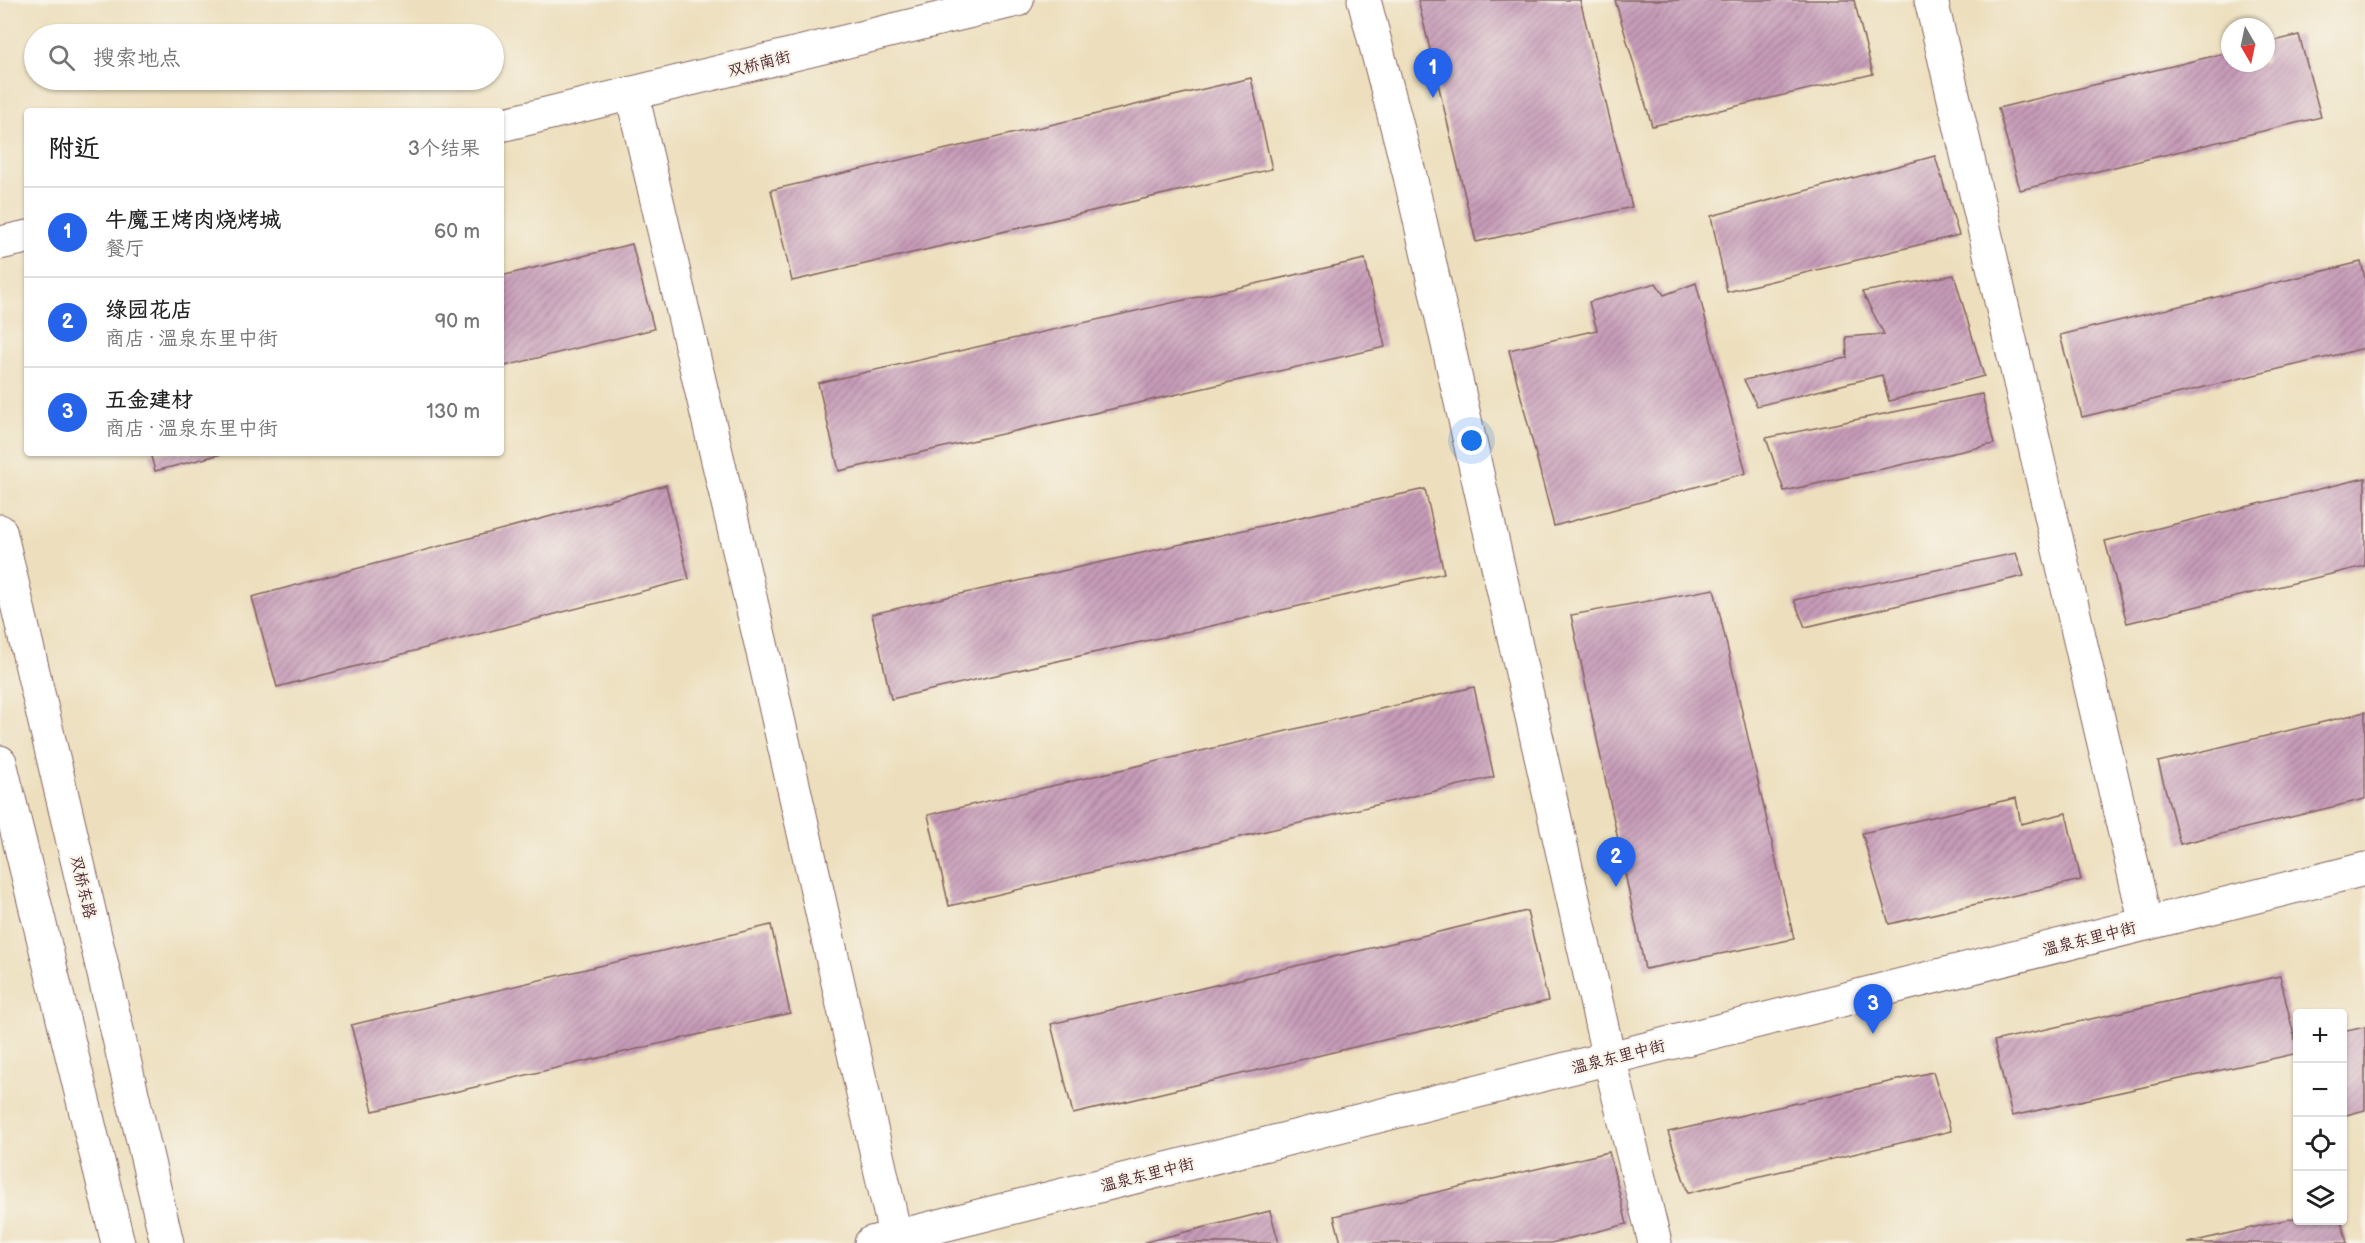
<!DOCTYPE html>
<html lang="zh">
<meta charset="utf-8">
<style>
body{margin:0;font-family:"Balsamiq Sans","LXGW WenKai TC",sans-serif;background:#f6f6f6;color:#222}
.controls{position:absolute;right:18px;bottom:18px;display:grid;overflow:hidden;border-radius:6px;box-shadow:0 2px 4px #0004}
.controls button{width:54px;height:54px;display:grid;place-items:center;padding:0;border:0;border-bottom:2px solid #e0e0e0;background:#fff;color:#222;font:30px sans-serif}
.compass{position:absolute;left:2221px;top:18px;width:54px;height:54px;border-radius:50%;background:#fff;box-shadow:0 2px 4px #0004;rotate:171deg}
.you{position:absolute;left:1472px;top:441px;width:21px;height:21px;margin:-15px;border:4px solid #fff;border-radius:50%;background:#1a73e8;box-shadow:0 0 0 9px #1a73e833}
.badge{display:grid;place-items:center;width:39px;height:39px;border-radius:50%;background:#2563eb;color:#fff;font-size:20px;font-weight:700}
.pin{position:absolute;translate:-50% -50px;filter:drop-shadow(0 2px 3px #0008)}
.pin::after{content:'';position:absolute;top:32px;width:21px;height:18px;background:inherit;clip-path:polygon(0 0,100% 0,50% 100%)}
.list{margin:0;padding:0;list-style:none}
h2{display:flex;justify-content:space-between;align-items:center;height:78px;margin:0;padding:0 24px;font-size:26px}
h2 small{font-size:20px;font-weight:400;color:#767676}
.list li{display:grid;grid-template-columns:39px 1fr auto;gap:18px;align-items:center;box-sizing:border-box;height:90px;padding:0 24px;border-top:2px solid #e0e0e0}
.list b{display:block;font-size:22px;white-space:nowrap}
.list p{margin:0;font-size:20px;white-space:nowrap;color:#767676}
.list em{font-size:20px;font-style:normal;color:#767676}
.icon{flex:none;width:33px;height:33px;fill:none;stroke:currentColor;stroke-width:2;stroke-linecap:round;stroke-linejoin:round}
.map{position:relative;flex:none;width:2365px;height:1243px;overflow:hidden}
.search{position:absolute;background:#fff;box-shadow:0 2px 4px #0004;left:24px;top:24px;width:480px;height:66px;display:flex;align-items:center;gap:15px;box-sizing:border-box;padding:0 21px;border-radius:33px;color:#767676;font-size:22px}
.panel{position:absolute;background:#fff;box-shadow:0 2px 4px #0004;left:24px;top:108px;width:480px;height:348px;border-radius:6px}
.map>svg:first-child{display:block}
.building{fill:url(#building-hatch)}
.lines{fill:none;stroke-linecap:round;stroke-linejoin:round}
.minor-casing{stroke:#83625e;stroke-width:35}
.tertiary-casing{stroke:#83625e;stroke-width:35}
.minor{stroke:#fff;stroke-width:33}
.tertiary{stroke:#fff;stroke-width:33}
.labels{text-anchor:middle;stroke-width:4.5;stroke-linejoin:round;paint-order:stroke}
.street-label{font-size:16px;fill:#4a1f2b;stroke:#f7f3e8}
</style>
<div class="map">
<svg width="2365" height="1243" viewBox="0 0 2365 1243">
<defs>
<pattern id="building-hatch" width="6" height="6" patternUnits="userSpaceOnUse" patternTransform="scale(1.5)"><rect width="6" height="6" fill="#c69bb8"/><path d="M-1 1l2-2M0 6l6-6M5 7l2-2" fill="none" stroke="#a37e96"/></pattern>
</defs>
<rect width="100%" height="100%" fill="#f7f3e8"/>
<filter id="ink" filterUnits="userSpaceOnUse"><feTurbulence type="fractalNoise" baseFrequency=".0167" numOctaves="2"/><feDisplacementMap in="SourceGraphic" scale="12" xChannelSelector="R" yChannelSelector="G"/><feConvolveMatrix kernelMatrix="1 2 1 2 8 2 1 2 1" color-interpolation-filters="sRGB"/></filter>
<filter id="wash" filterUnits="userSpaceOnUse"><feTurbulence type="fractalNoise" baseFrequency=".008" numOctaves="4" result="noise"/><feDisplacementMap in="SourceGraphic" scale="24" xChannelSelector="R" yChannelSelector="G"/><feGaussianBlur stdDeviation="1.35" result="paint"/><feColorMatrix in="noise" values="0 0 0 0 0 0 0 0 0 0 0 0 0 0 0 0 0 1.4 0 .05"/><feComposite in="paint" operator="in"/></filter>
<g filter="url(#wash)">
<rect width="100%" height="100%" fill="#eddfbd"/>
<g id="blocks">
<g class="building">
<polygon points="1418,0 1580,0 1632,207 1476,242"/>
<polygon points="1615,0 1854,0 1873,74 1652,126"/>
<polygon points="2299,35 2321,117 2020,190 1998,108 2230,52 2230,63 2266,63 2266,43"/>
<polygon points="1251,78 1272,169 792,281 771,190"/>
<polygon points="1935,156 1959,235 1727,292 1711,216"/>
<polygon points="632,244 654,329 501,367 501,276"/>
<polygon points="1365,259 1385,347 839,471 818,383"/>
<polygon points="2361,262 2365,278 2365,348 2082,417 2060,335"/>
<polygon points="1954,275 1984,376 1889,401 1882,375 1757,406 1744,380 1847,358 1846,337 1884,334 1862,292"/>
<polygon points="1656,283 1664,295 1696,283 1746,473 1554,526 1509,350 1597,330 1589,302"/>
<polygon points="1982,394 1994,444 1784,491 1766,438"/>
<polygon points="150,453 222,453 222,454 155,471"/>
<polygon points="2365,478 2365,566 2127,623 2105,541"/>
<polygon points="666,485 689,579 277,687 252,597"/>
<polygon points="1425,489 1444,573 891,699 872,614"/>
<polygon points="2016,553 2024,576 1805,627 1794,600"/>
<polygon points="1714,589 1794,939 1645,969 1571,615"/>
<polygon points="1474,687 1494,777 949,906 928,815"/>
<polygon points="2365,712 2365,799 2180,844 2158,762"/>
<polygon points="2016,798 2021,824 2066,813 2081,880 1889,924 1862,833"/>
<polygon points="1527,911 1548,1001 1073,1114 1051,1024"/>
<polygon points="771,925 790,1013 373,1111 351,1025"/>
<polygon points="2280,976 2298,1053 2012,1116 1994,1041"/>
<polygon points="2365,1027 2365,1110 2346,1115 2342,1104 2342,1032"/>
<polygon points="1933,1072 1951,1131 1688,1193 1668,1132"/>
<polygon points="1609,1152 1627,1224 1551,1243 1341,1243 1334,1216"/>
<polygon points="1270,1211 1279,1243 1145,1243 1145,1242"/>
<polygon points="2298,1217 2298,1220 2341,1220 2347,1243 2187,1243"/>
</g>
</g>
</g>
<g filter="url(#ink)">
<use href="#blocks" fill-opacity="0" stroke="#83625e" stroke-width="1.5"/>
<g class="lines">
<defs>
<g id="minor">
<polyline points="1364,0 1410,176 1606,1045 1655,1243"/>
<polyline points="1931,0 2146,924"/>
<polyline points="632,94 765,661 897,1243"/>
<polyline points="501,125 1017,0"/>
<polyline points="0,243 27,237"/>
<polyline points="871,1243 2365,869"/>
</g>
<g id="tertiary">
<polyline points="0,531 167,1243"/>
<polyline points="0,762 118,1243"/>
</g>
</defs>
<use href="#minor" class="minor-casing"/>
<use href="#tertiary" class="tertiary-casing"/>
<use href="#minor" class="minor"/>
<use href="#tertiary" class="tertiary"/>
</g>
</g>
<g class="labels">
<g class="street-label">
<text transform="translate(759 63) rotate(-14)" y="6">双桥南街</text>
<text transform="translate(84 887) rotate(77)" y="6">双桥东路</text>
<text transform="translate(2089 938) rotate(-14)" y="6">温泉东里中街</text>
<text transform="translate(1618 1056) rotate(-14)" y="6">温泉东里中街</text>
<text transform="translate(1147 1174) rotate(-14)" y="6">温泉东里中街</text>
</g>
</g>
</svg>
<div class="controls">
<button>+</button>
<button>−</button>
<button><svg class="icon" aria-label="locate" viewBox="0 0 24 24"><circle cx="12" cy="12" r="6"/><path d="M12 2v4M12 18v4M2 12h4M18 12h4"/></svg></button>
<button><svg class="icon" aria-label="layers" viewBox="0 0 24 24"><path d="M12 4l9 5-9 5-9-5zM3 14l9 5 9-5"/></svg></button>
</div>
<svg class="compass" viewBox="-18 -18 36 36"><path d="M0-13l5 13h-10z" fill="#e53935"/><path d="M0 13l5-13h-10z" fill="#767676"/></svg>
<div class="you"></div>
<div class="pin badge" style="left:1433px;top:98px">1</div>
<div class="pin badge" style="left:1616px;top:887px">2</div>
<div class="pin badge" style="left:1873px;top:1034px">3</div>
<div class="search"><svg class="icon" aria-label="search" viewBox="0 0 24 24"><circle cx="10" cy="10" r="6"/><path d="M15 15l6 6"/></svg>搜索地点</div>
<section class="panel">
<h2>附近<small>3个结果</small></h2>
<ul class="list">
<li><span class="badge">1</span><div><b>牛魔王烤肉烧烤城</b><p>餐厅</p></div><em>60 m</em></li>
<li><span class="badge">2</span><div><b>绿园花店</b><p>商店 · 温泉东里中街</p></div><em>90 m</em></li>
<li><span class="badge">3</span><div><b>五金建材</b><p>商店 · 温泉东里中街</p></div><em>130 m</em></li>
</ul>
</section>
</div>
